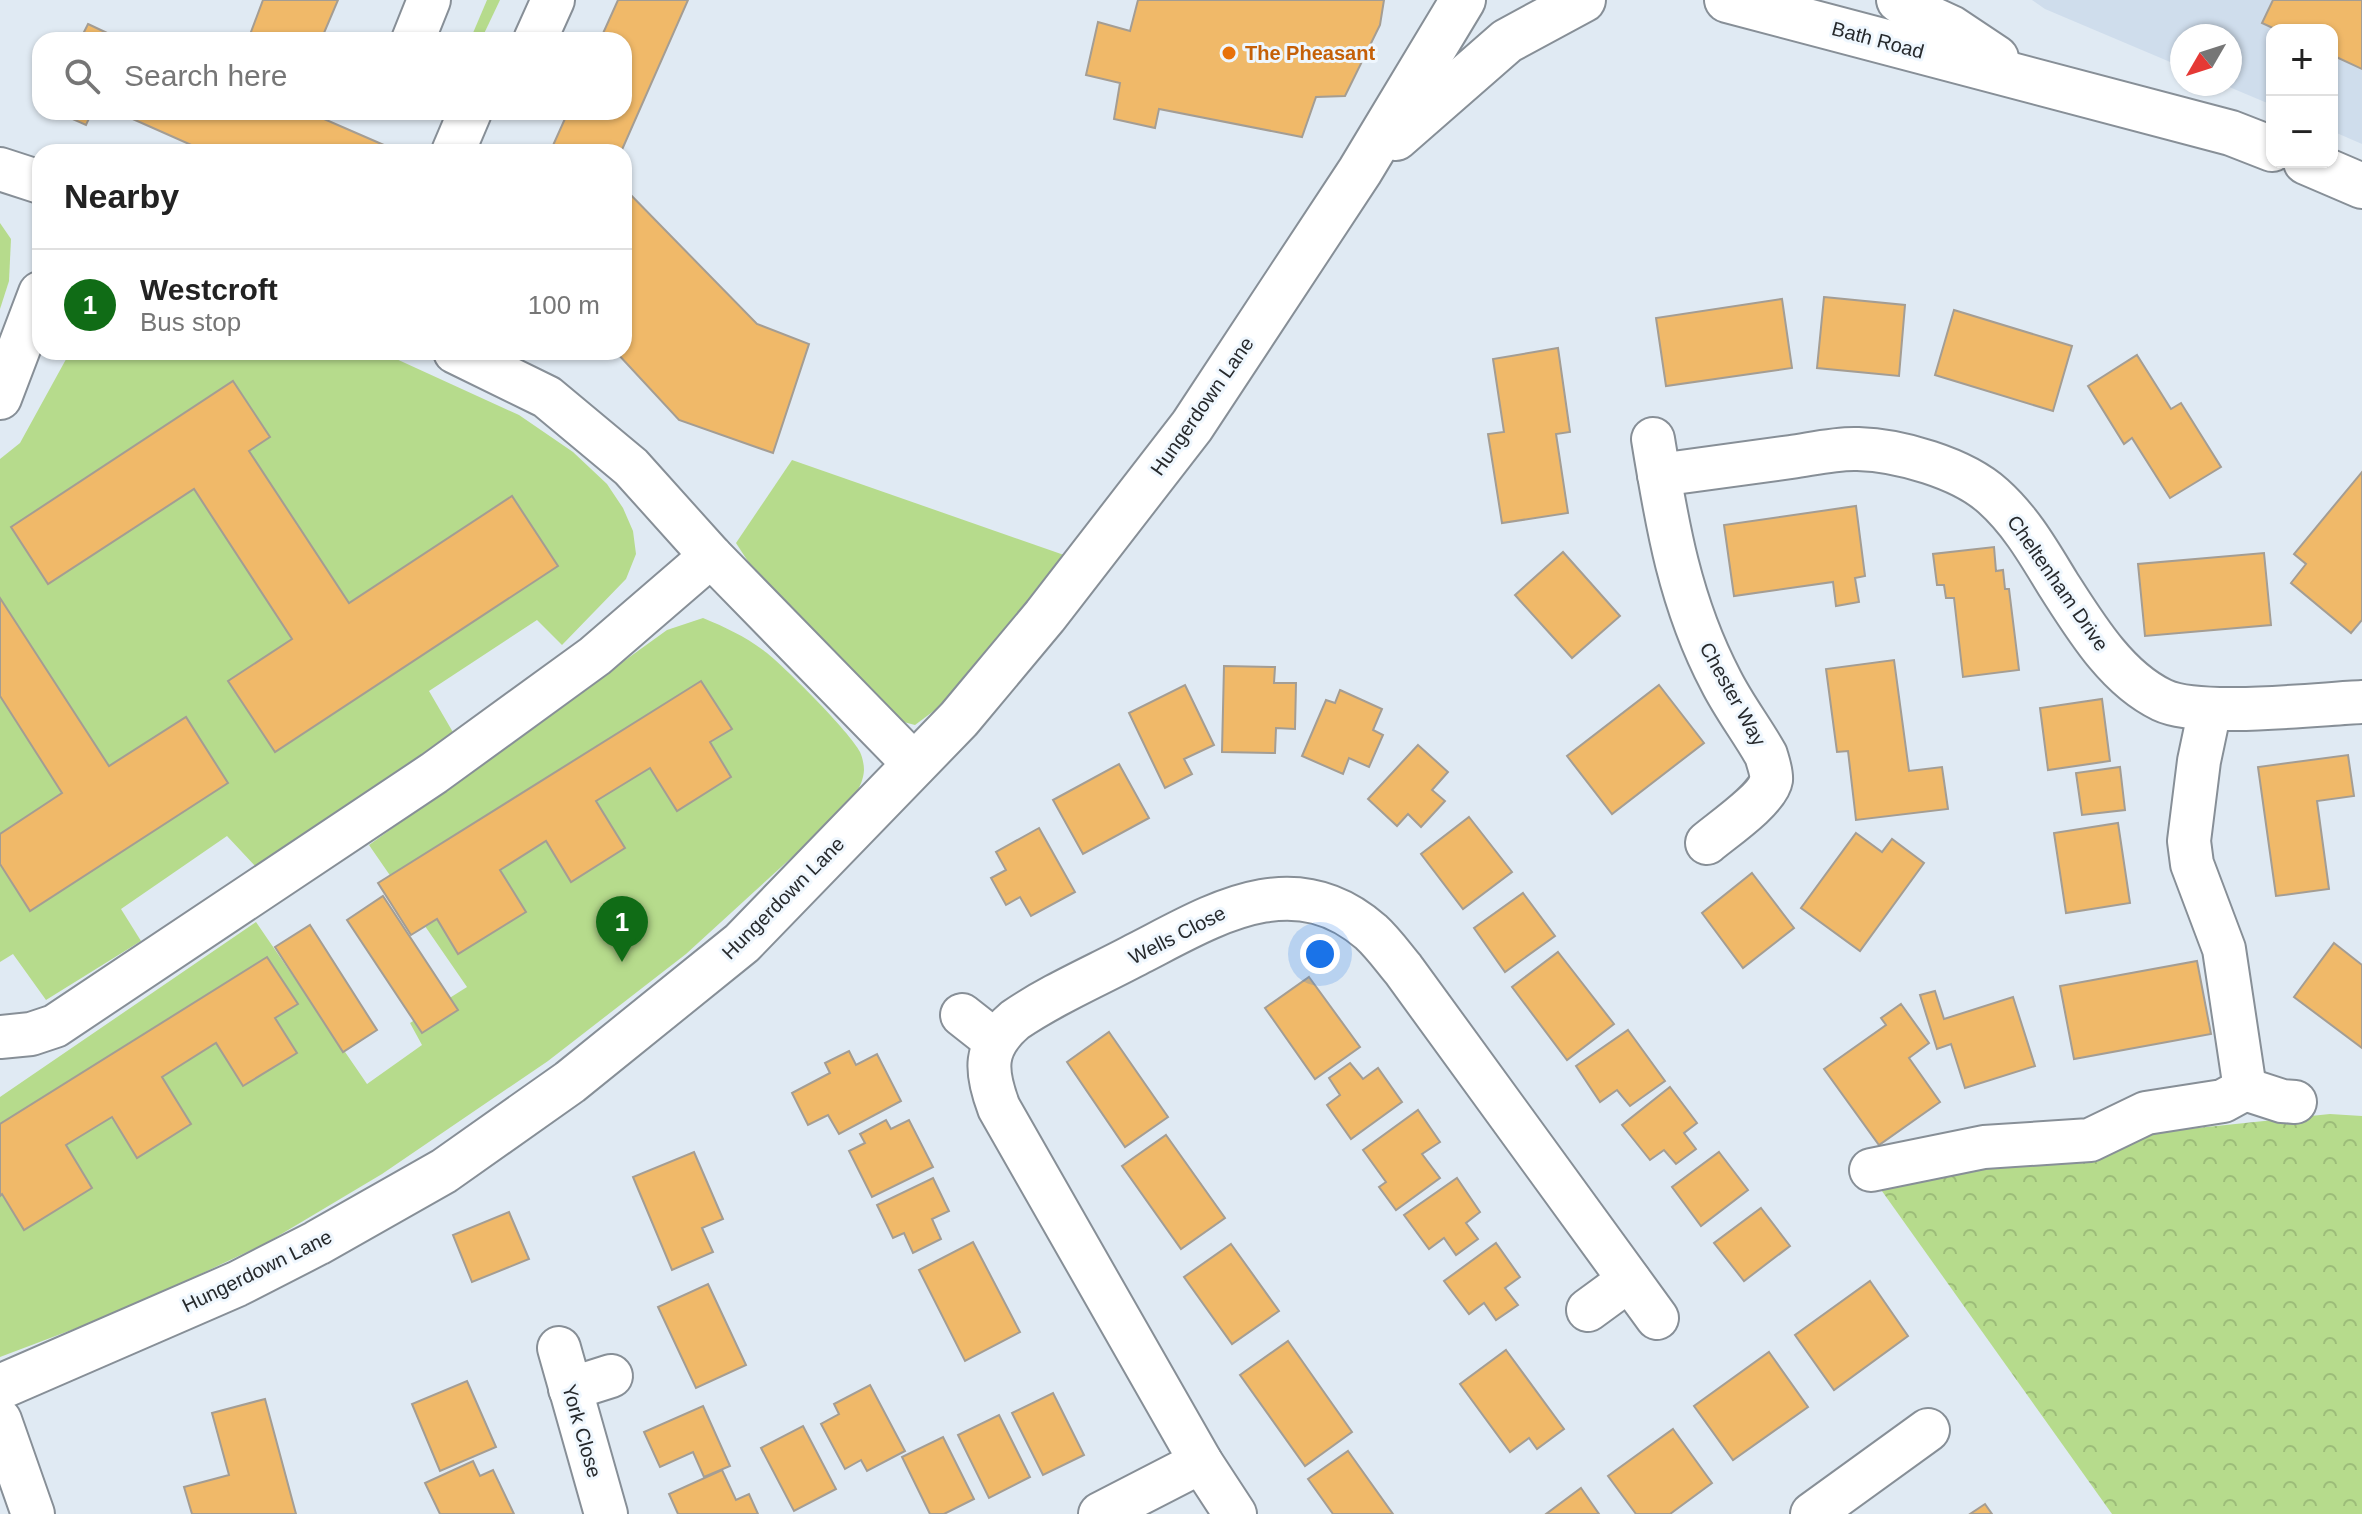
<!DOCTYPE html>
<meta charset="utf-8">
<style>
body{margin:0;font-family:Arial,sans-serif;background:#f2f2f2;color:#222}
.controls{position:absolute;right:24px;top:24px;display:grid;overflow:hidden;border-radius:16px;box-shadow:0 2px 6px #0004}
.controls button{width:72px;height:72px;display:grid;place-items:center;padding:0;border:0;border-bottom:2px solid #e0e0e0;background:#fff;color:#222;font:40px sans-serif}
.compass{position:absolute;left:2170px;top:24px;width:72px;height:72px;border-radius:50%;background:#fff;box-shadow:0 2px 6px #0004;rotate:231deg}
.you{position:absolute;left:1320px;top:954px;width:28px;height:28px;margin:-20px;border:6px solid #fff;border-radius:50%;background:#1a73e8;box-shadow:0 0 0 12px #1a73e833}
.badge{display:grid;place-items:center;width:52px;height:52px;border-radius:50%;background:#106c16;color:#fff;font-size:26px;font-weight:700}
.pin{position:absolute;translate:-50% -66px;filter:drop-shadow(0 2px 4px #0008)}
.pin::after{content:'';position:absolute;top:42px;width:28px;height:24px;background:inherit;clip-path:polygon(0 0,100% 0,50% 100%)}
.list{margin:0;padding:0;list-style:none}
h2{display:flex;justify-content:space-between;align-items:center;height:104px;margin:0;padding:0 32px;font-size:34px}
h2 small{font-size:26px;font-weight:400;color:#767676}
.list li{display:grid;grid-template-columns:52px 1fr auto;gap:24px;align-items:center;box-sizing:border-box;height:112px;padding:0 32px;border-top:2px solid #e0e0e0}
.list b{display:block;font-size:30px;white-space:nowrap}
.list p{margin:0;font-size:26px;white-space:nowrap;color:#767676}
.list em{font-size:26px;font-style:normal;color:#767676}
.icon{flex:none;width:44px;height:44px;fill:none;stroke:currentColor;stroke-width:2;stroke-linecap:round;stroke-linejoin:round}
.map{position:relative;flex:none;width:2362px;height:1514px;overflow:hidden}
.search{position:absolute;background:#fff;box-shadow:0 2px 6px #0004;left:32px;top:32px;width:600px;height:88px;display:flex;align-items:center;gap:20px;box-sizing:border-box;padding:0 28px;border-radius:24px;color:#767676;font-size:30px}
.panel{position:absolute;background:#fff;box-shadow:0 2px 6px #0004;left:32px;top:144px;width:600px;height:216px;border-radius:24px}
.map>svg:first-child{display:block}
.built{fill:#cfddec}
.green{fill:#b6db8c}
.park{fill:url(#park-crowns)}
.building{fill:#f0b969;stroke:#a49d93;stroke-width:2}
.lines{fill:none;stroke-linecap:round;stroke-linejoin:round}
.street-casing{stroke:#878f97;stroke-width:46}
.secondary-casing{stroke:#878f97;stroke-width:48}
.primary-casing{stroke:#878f97;stroke-width:48}
.street{stroke:#fff;stroke-width:42}
.secondary{stroke:#fff;stroke-width:44}
.primary{stroke:#fff;stroke-width:44}
.food-dot{fill:#e8710a;stroke:#eff7fe;stroke-width:3}
.labels{text-anchor:middle;stroke-width:6;stroke-linejoin:round;paint-order:stroke}
.street-label{font-size:20px;fill:#26292c;stroke:#eff7fe}
.food-label{font-size:20px;font-weight:bold;fill:#c56008;stroke:#eff7fe;text-anchor:start}
</style>
<div class="map">
<svg width="2362" height="1514" viewBox="0 0 2362 1514">
<defs>
<pattern id="park-crowns" width="20" height="18" patternUnits="userSpaceOnUse" patternTransform="scale(2)"><rect width="20" height="18" fill="#b6db8c"/><path d="M2 6a3 3 0 1 1 6 0M12 15a3 3 0 1 1 6 0" fill="none" stroke="#9cbc79"/></pattern>
</defs>
<rect width="100%" height="100%" fill="#e0eaf3"/>
<polygon class="built" points="2032,0 2362,0 2362,144 2332,131 2332,30 2272,30 2272,105 2222,84 2230,84 2230,36 2182,36 2182,67 2045,9"/>
<g class="green">
<polygon points="487,0 500,0 481,40 470,40"/>
<polygon points="0,223 11,239 9,281 0,309"/>
<polygon points="70,352 381,352 519,415 573,452 607,484 623,508 633,531 636,554 626,579 562,645 537,620 429,691 454,734 256,867 227,836 121,909 141,941 46,1000 13,954 0,962 0,459 20,443"/>
<polygon points="792,460 1064,555 995,653 939,707 915,725 896,720 755,572 736,543"/>
<path d="M703 618C725 627 744 636 763 650 781 663 851 733 860 752 862 756 864 764 864 770 863 789 849 802 837 816L686 954 548 1061 382 1174 268 1242 127 1309 0 1357V1097L256 922 367 1084 422 1045 410 1023 467 987 369 845 667 630Z"/>
</g>
<polygon class="park" points="2330,1114 2362,1116 2362,1514 2112,1514 1862,1163"/>
<g class="building">
<polygon points="263,0 338,0 321,40 248,40"/>
<polygon points="618,0 688,0 621,152 550,152 568,112 624,112 624,40 600,40"/>
<polygon points="1138,0 1384,0 1380,25 1345,96 1316,97 1302,137 1159,109 1155,128 1114,119 1120,83 1086,75 1098,22 1130,31"/>
<polygon points="2273,0 2362,0 2362,69 2332,55 2332,30 2277,30 2262,23"/>
<polygon points="88,24 122,40 80,40"/>
<polygon points="57,112 92,112 86,125"/>
<polygon points="117,112 308,112 400,152 207,152"/>
<polygon points="624,188 757,324 809,344 773,453 679,420 616,352 624,352"/>
<polygon points="1824,297 1905,305 1899,376 1817,368"/>
<polygon points="1782,299 1792,368 1666,386 1656,318"/>
<polygon points="1954,310 2072,346 2053,411 1935,375"/>
<polygon points="1558,348 1570,432 1556,434 1568,513 1502,523 1488,434 1504,432 1493,359"/>
<polygon points="2137,355 2171,409 2181,403 2221,467 2170,498 2132,438 2124,444 2088,386"/>
<polygon points="233,381 270,437 249,451 349,603 512,496 558,566 275,752 228,681 292,639 194,489 48,584 11,527"/>
<polygon points="2362,472 2362,620 2351,633 2291,583 2306,564 2294,554"/>
<polygon points="1856,506 1865,576 1855,578 1859,602 1836,606 1833,582 1734,596 1724,525"/>
<polygon points="1994,547 1996,571 2003,570 2005,589 2009,589 2019,670 1963,677 1954,598 1946,598 1944,585 1937,585 1933,554"/>
<polygon points="1563,552 1620,616 1572,658 1515,595"/>
<polygon points="2264,553 2271,625 2145,636 2138,564"/>
<polygon points="0,598 109,766 186,717 228,783 30,911 0,864 0,834 62,793 0,696"/>
<polygon points="1894,660 1909,771 1942,767 1948,809 1856,820 1848,751 1837,752 1826,669"/>
<polygon points="1224,666 1275,667 1274,683 1296,683 1295,729 1276,728 1275,753 1222,752"/>
<polygon points="701,681 732,729 710,742 731,777 677,811 650,768 596,801 625,848 571,882 546,841 500,870 526,912 458,954 437,919 411,935 378,883"/>
<polygon points="1185,685 1214,745 1184,759 1192,774 1165,788 1129,713"/>
<polygon points="1659,685 1704,743 1612,814 1567,756"/>
<polygon points="1340,690 1382,709 1373,730 1383,735 1369,767 1349,758 1343,774 1302,756 1326,700 1335,703"/>
<polygon points="2102,699 2110,761 2048,770 2040,708"/>
<polygon points="1418,745 1448,772 1432,790 1445,801 1421,827 1408,814 1397,826 1368,799"/>
<polygon points="2348,755 2354,796 2317,801 2329,889 2276,896 2258,767"/>
<polygon points="1119,764 1149,818 1083,854 1053,800"/>
<polygon points="2120,767 2125,810 2082,815 2076,773"/>
<polygon points="1469,817 1512,872 1463,909 1421,854"/>
<polygon points="2118,823 2130,903 2066,913 2054,833"/>
<polygon points="1039,828 1075,892 1031,916 1020,897 1006,905 991,878 1006,870 996,852"/>
<polygon points="1856,833 1882,852 1892,839 1924,863 1860,951 1801,908"/>
<polygon points="1752,873 1794,928 1743,968 1702,913"/>
<polygon points="1523,893 1555,936 1505,972 1474,928"/>
<polygon points="383,896 458,1010 422,1033 347,920"/>
<polygon points="310,925 377,1030 343,1052 275,947"/>
<polygon points="2334,943 2362,965 2362,1048 2294,997"/>
<polygon points="1558,952 1614,1024 1567,1060 1512,987"/>
<polygon points="267,957 298,1004 275,1018 297,1053 243,1086 216,1043 162,1077 191,1124 137,1158 112,1117 66,1145 92,1188 24,1230 2,1194 0,1196 0,1124"/>
<polygon points="2197,961 2211,1034 2074,1059 2060,986"/>
<polygon points="1309,977 1360,1047 1315,1079 1265,1008"/>
<polygon points="1935,991 1944,1019 2013,997 2035,1066 1965,1088 1951,1044 1937,1049 1920,995"/>
<polygon points="1901,1004 1929,1043 1909,1058 1940,1102 1879,1145 1824,1069 1886,1025 1881,1018"/>
<polygon points="1628,1030 1665,1081 1630,1106 1617,1090 1600,1102 1576,1066"/>
<polygon points="1109,1032 1168,1117 1125,1147 1067,1062"/>
<polygon points="849,1051 856,1065 877,1054 901,1101 839,1134 828,1115 808,1125 792,1093 830,1073 825,1063"/>
<polygon points="1350,1063 1363,1079 1378,1068 1402,1102 1351,1139 1327,1105 1340,1095 1329,1078"/>
<polygon points="1670,1087 1697,1123 1684,1133 1696,1149 1676,1164 1664,1150 1650,1160 1622,1125"/>
<polygon points="1418,1110 1440,1142 1422,1154 1440,1178 1396,1210 1379,1187 1386,1182 1363,1150"/>
<polygon points="886,1120 891,1129 909,1120 933,1167 872,1197 849,1151 865,1143 860,1134"/>
<polygon points="1166,1135 1225,1218 1181,1249 1122,1166"/>
<polygon points="694,1152 723,1219 702,1228 713,1252 672,1270 633,1177"/>
<polygon points="1719,1152 1748,1190 1701,1226 1672,1187"/>
<polygon points="933,1178 949,1211 932,1219 941,1239 913,1253 904,1233 893,1238 877,1205"/>
<polygon points="1457,1178 1480,1212 1466,1223 1478,1239 1456,1255 1444,1238 1429,1249 1404,1215"/>
<polygon points="1761,1208 1790,1246 1744,1281 1714,1243"/>
<polygon points="509,1212 529,1259 472,1282 453,1235"/>
<polygon points="973,1242 1020,1332 965,1361 919,1270"/>
<polygon points="1496,1243 1520,1277 1505,1288 1518,1305 1496,1320 1484,1303 1469,1314 1444,1281"/>
<polygon points="1231,1244 1279,1311 1232,1344 1184,1277"/>
<polygon points="1870,1281 1908,1336 1834,1390 1795,1335"/>
<polygon points="708,1284 746,1365 696,1388 658,1307"/>
<polygon points="1288,1341 1352,1432 1305,1466 1240,1375"/>
<polygon points="1506,1350 1564,1429 1537,1449 1529,1438 1510,1452 1460,1384"/>
<polygon points="1769,1352 1808,1407 1733,1460 1694,1406"/>
<polygon points="467,1381 496,1447 440,1471 412,1404"/>
<polygon points="870,1385 905,1451 867,1471 861,1460 845,1469 821,1424 839,1414 834,1404"/>
<polygon points="1053,1393 1084,1455 1043,1475 1012,1413"/>
<polygon points="265,1399 296,1514 192,1514 184,1487 229,1475 212,1413"/>
<polygon points="703,1406 730,1466 704,1477 693,1452 660,1467 644,1432"/>
<polygon points="999,1415 1030,1477 989,1498 958,1435"/>
<polygon points="803,1426 836,1489 794,1511 761,1448"/>
<polygon points="1673,1429 1712,1483 1670,1514 1636,1514 1608,1476"/>
<polygon points="943,1437 974,1499 944,1514 930,1514 902,1457"/>
<polygon points="1348,1451 1393,1514 1333,1514 1308,1479"/>
<polygon points="473,1461 480,1476 493,1470 514,1514 440,1514 425,1483"/>
<polygon points="722,1470 736,1500 749,1494 758,1514 678,1514 669,1494"/>
<polygon points="1581,1488 1599,1514 1546,1514"/>
<polygon points="1985,1504 1992,1514 1970,1514"/>
</g>
<g class="lines">
<defs>
<g id="street">
<polyline points="413,40 429,0"/>
<polyline points="535,40 553,0"/>
<polyline points="453,152 470,112"/>
<polyline points="0,169 40,182"/>
<polyline points="455,352 547,397 631,467 711,556 915,765"/>
<polyline points="0,398 40,293"/>
<path d="M1653 439C1667 525 1680 603 1721 681 1734 707 1752 730 1766 755 1768 762 1772 773 1771 780 1768 799 1721 831 1707 843"/>
<path d="M1659 475C1703 469 1747 463 1791 457 1812 454 1836 448 1858 449 1899 450 1962 468 1993 496 2021 521 2039 553 2058 584 2085 626 2116 678 2162 700 2199 718 2317 704 2362 702"/>
<polyline points="962,1015 995,1041"/>
<polyline points="0,1037 31,1034 55,1026 434,773 595,656 711,556"/>
<polyline points="2245,1089 2282,1101 2295,1102"/>
<polyline points="1871,1170 1984,1147 2090,1140 2146,1113 2223,1101 2245,1089 2224,949 2192,864 2189,841 2199,761 2210,709"/>
<polyline points="1588,1310 1629,1280"/>
<polyline points="559,1348 606,1514"/>
<polyline points="570,1389 611,1376"/>
<polyline points="0,1420 33,1514"/>
<polyline points="1100,1514 1201,1462"/>
<path d="M1235 1514 1201 1462 999 1108C985 1071 983 1047 1015 1020 1053 994 1098 975 1139 953 1213 915 1293 864 1371 932 1383 943 1393 957 1403 969L1657 1318"/>
<polyline points="1812,1514 1928,1430"/>
</g>
<g id="secondary">
<polyline points="1396,138 1507,41 1583,0"/>
<polyline points="0,1387 237,1284 317,1243 444,1171 570,1082 742,943 959,719 1045,616 1192,426 1360,171 1463,0"/>
</g>
<g id="primary">
<polyline points="1727,0 2231,133 2272,149"/>
<polyline points="1899,0 1914,11 1951,28 1996,58"/>
<polyline points="2306,162 2362,186"/>
</g>
</defs>
<use href="#street" class="street-casing"/>
<use href="#secondary" class="secondary-casing"/>
<use href="#primary" class="primary-casing"/>
<use href="#street" class="street"/>
<use href="#secondary" class="secondary"/>
<use href="#primary" class="primary"/>
</g>
<circle class="food-dot" cx="1229" cy="53" r="8"/>
<g class="labels">
<g class="street-label">
<text transform="translate(1878 40) rotate(15)" y="7">Bath Road</text>
<text transform="translate(1202 406) rotate(-55)" y="7">Hungerdown Lane</text>
<text transform="translate(2058 583) rotate(55)" y="7">Cheltenham Drive</text>
<text transform="translate(1733 694) rotate(61)" y="7">Chester Way</text>
<text transform="translate(783 898) rotate(-45)" y="7">Hungerdown Lane</text>
<text transform="translate(1177 935) rotate(-27)" y="7">Wells Close</text>
<text transform="translate(257 1271) rotate(-26)" y="7">Hungerdown Lane</text>
<text transform="translate(582 1431) rotate(74)" y="7">York Close</text>
</g>
<g class="food-label">
<text x="1245" y="60">The Pheasant</text>
</g>
</g>
</svg>
<div class="controls">
<button>+</button>
<button>−</button>
</div>
<svg class="compass" viewBox="-18 -18 36 36"><path d="M0-13l5 13h-10z" fill="#e53935"/><path d="M0 13l5-13h-10z" fill="#767676"/></svg>
<div class="you"></div>
<div class="pin badge" style="left:622px;top:962px">1</div>
<div class="search"><svg class="icon" aria-label="search" viewBox="0 0 24 24"><circle cx="10" cy="10" r="6"/><path d="M15 15l6 6"/></svg>Search here</div>
<section class="panel">
<h2>Nearby<small></small></h2>
<ul class="list">
<li><span class="badge">1</span><div><b>Westcroft</b><p>Bus stop</p></div><em>100 m</em></li>
</ul>
</section>
</div>
